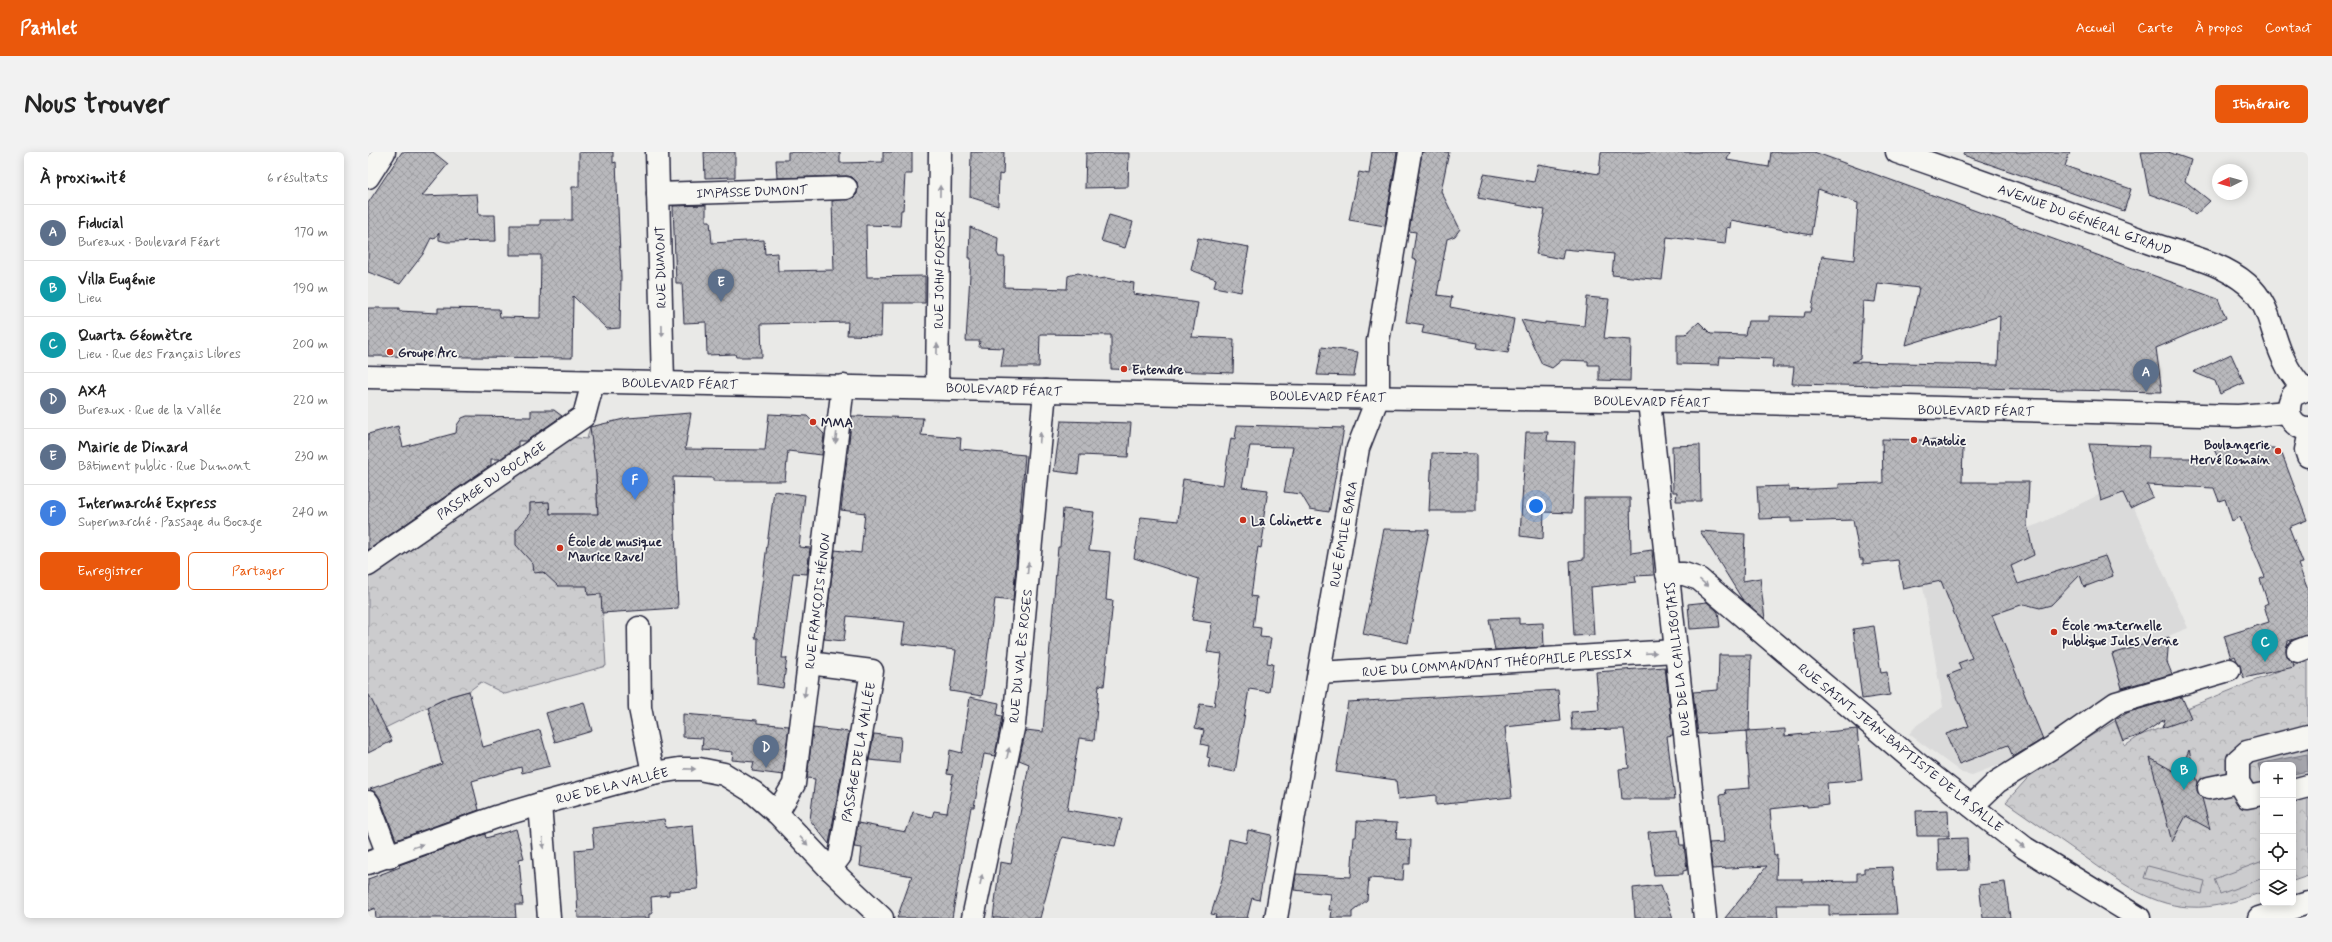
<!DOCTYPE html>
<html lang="fr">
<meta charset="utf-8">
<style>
body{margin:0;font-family:Mynerve,sans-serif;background:#f2f2f2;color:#222}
.controls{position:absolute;right:12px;bottom:12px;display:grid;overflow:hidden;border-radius:6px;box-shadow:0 2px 10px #0003}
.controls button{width:36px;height:36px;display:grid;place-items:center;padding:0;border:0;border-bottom:1px solid #e0e0e0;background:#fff;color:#222;font:20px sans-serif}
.compass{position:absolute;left:1844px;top:12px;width:36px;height:36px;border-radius:50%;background:#fff;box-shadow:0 2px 10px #0003;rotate:265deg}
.you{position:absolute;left:1168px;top:354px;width:14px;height:14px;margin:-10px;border:3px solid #fff;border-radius:50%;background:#1a73e8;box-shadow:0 0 0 6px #1a73e833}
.badge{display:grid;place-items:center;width:26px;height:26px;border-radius:50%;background:#ea580c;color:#fff;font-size:13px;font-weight:700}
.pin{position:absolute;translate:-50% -33px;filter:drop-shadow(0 1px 2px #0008)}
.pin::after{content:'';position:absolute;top:21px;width:14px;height:12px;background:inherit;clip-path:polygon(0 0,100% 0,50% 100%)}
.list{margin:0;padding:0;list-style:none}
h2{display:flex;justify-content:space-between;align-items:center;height:52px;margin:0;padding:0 16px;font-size:17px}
h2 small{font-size:13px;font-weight:400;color:#767676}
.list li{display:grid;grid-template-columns:26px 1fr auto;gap:12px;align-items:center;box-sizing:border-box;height:56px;padding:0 16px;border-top:1px solid #e0e0e0}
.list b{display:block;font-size:15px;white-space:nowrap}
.list p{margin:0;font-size:13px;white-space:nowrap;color:#767676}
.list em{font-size:13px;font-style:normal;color:#767676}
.actions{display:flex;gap:8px;padding:12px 16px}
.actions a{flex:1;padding:9px 0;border:1px solid #ea580c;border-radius:6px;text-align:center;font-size:14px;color:#ea580c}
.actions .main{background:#ea580c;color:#fff}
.icon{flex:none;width:22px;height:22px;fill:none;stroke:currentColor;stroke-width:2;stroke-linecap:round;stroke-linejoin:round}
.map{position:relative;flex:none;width:1940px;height:766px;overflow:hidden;border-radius:6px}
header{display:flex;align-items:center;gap:24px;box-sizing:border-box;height:56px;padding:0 20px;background:#ea580c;color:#fff}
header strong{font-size:19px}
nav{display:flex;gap:22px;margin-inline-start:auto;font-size:14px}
.intro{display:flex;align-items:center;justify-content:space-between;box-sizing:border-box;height:96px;padding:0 24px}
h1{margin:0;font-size:28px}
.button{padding:10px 18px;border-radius:6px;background:#ea580c;color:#fff;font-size:14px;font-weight:700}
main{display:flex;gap:24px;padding:0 24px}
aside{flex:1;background:#fff;border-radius:6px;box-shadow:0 2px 10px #0003}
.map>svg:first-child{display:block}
.built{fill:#dadada}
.forest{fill:url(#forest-crowns);stroke:#777784}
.pitch{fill:#ccccce;stroke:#777784}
.water{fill:url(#water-ripples);stroke:#71717f}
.building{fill:url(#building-cross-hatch);stroke:#22223b;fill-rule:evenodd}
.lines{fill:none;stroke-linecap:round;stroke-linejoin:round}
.minor-casing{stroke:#22223b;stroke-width:25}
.major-casing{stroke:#22223b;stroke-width:25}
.minor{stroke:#f6f6f2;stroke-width:22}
.major{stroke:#f6f6f2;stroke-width:22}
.oneway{fill:#9797a0}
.poi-dot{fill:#c8321e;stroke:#f6f6f2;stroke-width:1.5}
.labels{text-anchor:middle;stroke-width:3.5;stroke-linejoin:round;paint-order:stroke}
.street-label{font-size:13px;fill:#22223b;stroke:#f6f6f2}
.poi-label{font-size:13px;font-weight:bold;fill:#22223b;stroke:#f6f6f2;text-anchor:start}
</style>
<header>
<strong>Pathlet</strong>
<nav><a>Accueil</a><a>Carte</a><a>À propos</a><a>Contact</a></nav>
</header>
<div class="intro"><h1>Nous trouver</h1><a class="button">Itinéraire</a></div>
<main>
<aside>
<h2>À proximité<small>6 résultats</small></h2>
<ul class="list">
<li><span class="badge" style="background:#5c6f8a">A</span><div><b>Fiducial</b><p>Bureaux · Boulevard Féart</p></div><em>170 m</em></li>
<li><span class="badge" style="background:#0f9aa8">B</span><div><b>Villa Eugénie</b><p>Lieu</p></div><em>190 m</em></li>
<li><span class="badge" style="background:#0f9aa8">C</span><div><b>Quarta Géomètre</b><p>Lieu · Rue des Français Libres</p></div><em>200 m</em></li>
<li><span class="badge" style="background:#5c6f8a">D</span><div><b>AXA</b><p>Bureaux · Rue de la Vallée</p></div><em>220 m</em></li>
<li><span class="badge" style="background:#5c6f8a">E</span><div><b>Mairie de Dinard</b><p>Bâtiment public · Rue Dumont</p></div><em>230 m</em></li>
<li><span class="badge" style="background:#3f7fe0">F</span><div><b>Intermarché Express</b><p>Supermarché · Passage du Bocage</p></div><em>240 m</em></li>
</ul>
<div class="actions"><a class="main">Enregistrer</a><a>Partager</a></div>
</aside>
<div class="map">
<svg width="1940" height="766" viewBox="0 0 1940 766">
<defs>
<pattern id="forest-crowns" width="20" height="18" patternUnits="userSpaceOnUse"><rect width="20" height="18" fill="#ccccce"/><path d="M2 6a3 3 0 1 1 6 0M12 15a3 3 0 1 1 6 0" fill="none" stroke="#afafb2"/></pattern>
<pattern id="water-ripples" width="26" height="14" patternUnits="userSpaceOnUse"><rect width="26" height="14" fill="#a5a5ac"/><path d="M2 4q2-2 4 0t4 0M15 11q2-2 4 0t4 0" fill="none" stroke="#86868d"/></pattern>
<pattern id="building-cross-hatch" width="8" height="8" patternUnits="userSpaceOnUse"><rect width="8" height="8" fill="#b8b8bc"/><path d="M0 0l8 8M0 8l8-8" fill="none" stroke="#9e9ea2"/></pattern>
</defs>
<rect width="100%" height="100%" fill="#e9e9e7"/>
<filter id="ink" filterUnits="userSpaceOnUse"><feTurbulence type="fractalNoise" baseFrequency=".025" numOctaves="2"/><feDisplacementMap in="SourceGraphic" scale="8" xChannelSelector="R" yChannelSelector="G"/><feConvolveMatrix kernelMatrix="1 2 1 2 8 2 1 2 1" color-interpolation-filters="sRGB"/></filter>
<g filter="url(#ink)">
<polygon class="built" points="1755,331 1820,476 1746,506 1755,538 1727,550 1692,579 1646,607 1604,623 1594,621 1541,582 1549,573 1575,555 1550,405 1595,398 1671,372"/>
<g class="forest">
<polygon points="222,275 228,322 230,375 218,374 217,362 182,362 181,350 162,351 162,368 157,368 153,372 153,381 165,403 167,417 171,421 219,418 220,443 225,442 233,435 238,514 137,542 113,530 101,539 82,544 17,576 0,569 0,425 105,355 202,285 219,287"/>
<path d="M1940 507V724L1925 729V613H1895V740C1871 748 1847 757 1821 755 1779 753 1744 724 1711 701 1687 684 1662 667 1638 650L1666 619 1747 569 1757 594 1773 583 1822 566 1819 556Z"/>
</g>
<g class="pitch">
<polygon points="1895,709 1895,726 1852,742 1846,727"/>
<polygon points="1780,714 1837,729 1834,742 1776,726"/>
</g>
<polygon class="water" points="1939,602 1940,619 1925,622 1925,613 1895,613 1894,628 1890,612"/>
<g class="building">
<polygon points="34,0 65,0 80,12 54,44 109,42 111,63 127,63 128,89 79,90 71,88 71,81 66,87 63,86 55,102 32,132 0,120 0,51"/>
<polygon points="211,0 245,0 245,11 248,10 253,125 252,176 239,177 205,144 204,206 0,204 0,156 31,156 31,159 70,161 70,156 131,157 132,165 172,166 173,103 142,103 142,73 172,73 172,68 204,68 204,35 211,35"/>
<polygon points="336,0 367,0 367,25 337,26"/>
<polygon points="420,0 472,0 472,11 515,10 515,0 544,0 544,22 537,22 535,58 533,58 532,74 498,73 499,125 557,124 557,151 514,151 513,184 479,183 480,170 393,172 394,205 368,205 367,202 339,203 338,170 316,171 314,131 308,131 305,54 338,53 338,69 342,69 344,91 396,88 397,102 409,101 410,119 466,118 464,49 485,46 489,42 489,30 484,25 478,24 409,26 408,8 420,8"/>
<polygon points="603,0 636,0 635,23 631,22 630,54 602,45"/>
<polygon points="1004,0 1029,0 1017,74 981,68 991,20 1001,22"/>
<polygon points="1054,0 1081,0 1073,39 1092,77 1087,84 1079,87 1069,143 1084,145 1082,155 1146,167 1140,201 1109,196 1110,191 1054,181 1056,173 1038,170 1049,108 1044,107 1048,80 1041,79"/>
<path d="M1233 0H1362L1359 8 1401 15 1403 0H1446L1850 147 1858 166 1788 196 1794 240 1424 232 1426 215H1404L1405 207 1352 205 1351 213 1309 212V182H1318L1331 170 1343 182 1377 183 1380 169H1401V164L1436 165 1437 160H1443L1454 104 1486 108 1490 51 1450 37 1443 83 1363 68 1362 76 1359 75 1357 92 1299 85 1294 128 1244 123 1246 102 1196 97 1194 107 1168 102 1177 58 1110 46 1116 22 1166 30 1170 12 1231 22ZM1510 131 1551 136 1538 193 1632 164 1630 213 1484 210 1492 207 1495 149 1507 150Z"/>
<polygon points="1596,0 1702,0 1697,14 1763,37 1756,59 1595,3"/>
<polygon points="1773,0 1800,0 1823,8 1817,29 1842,49 1827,63 1818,55 1781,42"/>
<polygon points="718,1 761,1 760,35 717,36"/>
<polygon points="741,63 765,70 757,96 733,89"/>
<polygon points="602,75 630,86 629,101 631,105 637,105 636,135 699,137 700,124 710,121 730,127 738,126 766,131 765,142 830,151 824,185 866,187 865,221 743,217 743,183 672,182 671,215 633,215 636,196 611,195 612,189 598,189 603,106 601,106"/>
<polygon points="830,86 881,95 873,140 846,135 848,127 823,118"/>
<polygon points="1219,145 1241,147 1236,186 1263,188 1262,229 1231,228 1231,213 1220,213 1220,209 1194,208 1184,216 1174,212 1153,168 1177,172 1177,170 1216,174"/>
<polygon points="954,195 990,200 986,224 949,223"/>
<polygon points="1863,202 1876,231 1852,242 1847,229 1825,220"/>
<polygon points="163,258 186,258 194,264 158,289 150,289 150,294 132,307 123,307 123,313 0,398 0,282 30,274 35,295 88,281 89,273 94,266 99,264 163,265"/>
<polygon points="323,261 317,297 397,298 401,262 439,264 456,282 454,303 420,299 417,329 345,329 345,326 305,325 310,456 234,461 233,442 220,443 219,434 190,434 175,420 166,421 165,412 148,393 148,378 162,362 162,351 181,350 182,362 230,362 228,322 222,275 260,266"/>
<polygon points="484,264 555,266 553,283 593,286 592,297 657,303 645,449 627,447 614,544 582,539 588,498 534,492 537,470 479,464 476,489 456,487 467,398 493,401 497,361 473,358"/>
<polygon points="693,269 763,271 760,305 712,303 710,322 686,319"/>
<polygon points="869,273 976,276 961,360 942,357 933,342 916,340 925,295 882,294 874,335 900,338 894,376 896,377 893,396 890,395 883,444 889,445 885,475 893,476 892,485 903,486 899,511 905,512 901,540 881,537 867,620 840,615 842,606 839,605 841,594 833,592 836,578 827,576 832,552 846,554 854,502 839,500 844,471 824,468 831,427 766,406 773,365 810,369 815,327 855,333 863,286 867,287"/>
<polygon points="1158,280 1180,280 1179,289 1207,290 1204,361 1176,360 1175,387 1152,384"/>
<polygon points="1514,287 1592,289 1592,296 1595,296 1594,330 1661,330 1659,373 1666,403 1643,414 1650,432 1737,404 1745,424 1716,435 1712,423 1683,453 1672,456 1656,452 1624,463 1675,587 1645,605 1640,593 1591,612 1578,582 1601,574 1580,523 1593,518 1590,511 1604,506 1573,429 1535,437 1530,408 1495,412 1495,407 1492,407 1485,368 1423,370 1423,366 1391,367 1389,335 1421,334 1421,338 1471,336 1471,332 1515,331"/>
<polygon points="1721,292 1781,294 1780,306 1850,306 1845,295 1906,296 1914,302 1939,368 1921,375 1935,411 1930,412 1940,438 1940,483 1920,489 1918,497 1919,504 1925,510 1926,515 1876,526 1867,504 1863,506 1856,484 1901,470 1896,453 1900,451 1892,427 1897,425 1872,365 1864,369 1857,347 1851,349 1846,336 1779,333 1785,345 1762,356 1755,341 1733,349"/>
<polygon points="1332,293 1333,349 1308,349 1309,340 1305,340 1304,294"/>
<polygon points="1064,301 1108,302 1108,359 1061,359"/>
<polygon points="406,339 437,343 431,395 442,396 439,422 425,421 414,506 419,506 415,536 389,532 390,486 387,486"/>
<polygon points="1216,346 1262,346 1263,401 1284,398 1286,423 1267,424 1268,430 1223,435 1226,483 1206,484 1202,409 1216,407"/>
<polygon points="695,357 726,360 721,398 742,400 738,448 745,449 736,534 731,533 726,588 711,586 699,658 754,667 747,694 694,685 672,766 625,766 632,710 643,712 661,612 651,608 658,578 675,580 690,395 692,395"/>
<polygon points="1016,377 1061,378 1040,491 995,482"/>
<polygon points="1332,379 1377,382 1375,429 1392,426 1397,467 1374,447"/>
<polygon points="1339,450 1350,460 1352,475 1322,477 1320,452"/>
<polygon points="1151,466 1151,472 1175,471 1176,495 1127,498 1121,467"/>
<polygon points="1506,474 1513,521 1519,520 1522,543 1494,547 1485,477"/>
<polygon points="1801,485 1799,510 1804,522 1754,536 1744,502"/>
<polygon points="1351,503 1383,503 1381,579 1330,582 1325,540 1350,538"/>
<polygon points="1297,515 1305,583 1299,584 1307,647 1254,647 1251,617 1261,616 1256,577 1204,578 1203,560 1231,558 1228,520"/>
<polygon points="1190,538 1193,569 1137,575 1144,645 1068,653 1068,643 1030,647 1028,628 968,620 980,550"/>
<polygon points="101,539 115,595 172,578 182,614 154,621 153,615 104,629 111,658 28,688 12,646 2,637 74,612 60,555 83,544"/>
<polygon points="0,541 24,589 0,601"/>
<polygon points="602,545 631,551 629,563 634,564 627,604 616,602 606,655 603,655 584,766 529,766 544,724 492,714 494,696 486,695 490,671 538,680 545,660 564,665 566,659 579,661 585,623 579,622 582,598 594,601"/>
<polygon points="1814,545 1823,566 1794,576 1797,567 1773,583 1755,589 1747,567 1761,560"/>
<polygon points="216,550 224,579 187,590 178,561"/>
<polygon points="315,562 389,568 389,571 421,574 415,623 384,619 386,610 364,608 365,600 334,597 335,586 315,585"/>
<polygon points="445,576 481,580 461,692 442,668 447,627 439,626"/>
<polygon points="1417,577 1417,584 1489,577 1494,628 1459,631 1461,653 1439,655 1439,653 1402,657 1406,704 1409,702 1408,727 1434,727 1434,730 1489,729 1489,721 1496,721 1496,716 1524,715 1529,762 1461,763 1461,753 1409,753 1410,766 1357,766 1399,714 1344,717 1341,691 1356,690 1352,643 1358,642 1357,638 1382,636 1378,579"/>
<polygon points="506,582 533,585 531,611 501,608"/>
<polygon points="1821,598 1830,631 1829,639 1834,646 1842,677 1818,664 1804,690 1782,606 1811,622"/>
<polygon points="1580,658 1581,684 1549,684 1548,659"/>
<polygon points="296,667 298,676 325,673 330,737 301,739 301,743 283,745 284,762 281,762 281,766 210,766 207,698 226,696 224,676"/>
<polygon points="989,669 1029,671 1028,687 1043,688 1042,712 1036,712 1035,728 1001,726 999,748 984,760 984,766 963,766 964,758 961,758 963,742 926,738 928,722 983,725 986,685 988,685"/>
<polygon points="148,677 156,706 151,707 155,753 147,753 148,766 8,766 7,756 0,759 0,727 32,715 31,713 117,682 118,686"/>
<polygon points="880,678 903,683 891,748 884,746 879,766 847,766 848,763 843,762 855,724 861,687 878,691"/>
<polygon points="1310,678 1312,693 1316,693 1319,718 1315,719 1315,722 1286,723 1280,680"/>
<polygon points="1599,686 1600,718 1571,719 1570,687"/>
<polygon points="1637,730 1642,766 1615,766 1611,733"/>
<polygon points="1293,733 1305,766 1267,766 1265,736"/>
</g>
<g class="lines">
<defs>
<g id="minor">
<polyline points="289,0 295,230"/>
<path d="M1529 0C1614 29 1698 60 1782 91 1815 103 1852 109 1879 132 1904 153 1903 185 1918 212 1922 221 1929 229 1935 237"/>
<polyline points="0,25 16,0"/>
<polyline points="290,42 478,36"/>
<polyline points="569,236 572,0"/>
<polyline points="1281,249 1337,766"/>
<polyline points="1940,289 1938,298 1940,304"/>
<polyline points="0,413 216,264 225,230"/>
<polyline points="1299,422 1316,422 1331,427 1552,614 1657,696 1771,766"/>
<polyline points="271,476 272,556 285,621"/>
<polyline points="1930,499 1940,495"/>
<polyline points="441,511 504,519 472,704 462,717"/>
<polyline points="951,521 1307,499"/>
<polyline points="1841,636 1870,630"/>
<polyline points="1925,638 1940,634"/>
<polyline points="1895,642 1879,645 1870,630 1870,608 1879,600 1940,584"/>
<polyline points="0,650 21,705"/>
<polyline points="172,652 181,766"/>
<polyline points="1604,654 1629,630 1685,595 1748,551 1861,518"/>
<polyline points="409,661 426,632 475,234"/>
<polyline points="0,711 128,665 172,652 285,621 311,617 331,617 356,622 385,640 409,661 462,717 514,766"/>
<polyline points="605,766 646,572 677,239"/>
<polyline points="908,766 990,296 1010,245 1010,189 1042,0"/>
<polyline points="1891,766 1940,751"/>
</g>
<g id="major">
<polyline points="0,225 963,245 1317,249 1870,264 1920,260"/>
<path d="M1940 237 1925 243C1917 257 1921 276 1940 277"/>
</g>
</defs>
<use href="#minor" class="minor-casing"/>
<use href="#major" class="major-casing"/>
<use href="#minor" class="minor"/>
<use href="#major" class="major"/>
</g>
<defs><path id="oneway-solid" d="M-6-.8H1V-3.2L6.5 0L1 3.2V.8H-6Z"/></defs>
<g class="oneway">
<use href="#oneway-solid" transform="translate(572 39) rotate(-89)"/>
<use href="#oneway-solid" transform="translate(294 179) rotate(89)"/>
<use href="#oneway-solid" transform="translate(569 197) rotate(-89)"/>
<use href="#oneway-solid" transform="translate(468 286) rotate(97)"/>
<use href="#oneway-solid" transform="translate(672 286) rotate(-85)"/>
<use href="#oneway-solid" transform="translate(660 416) rotate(-85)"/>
<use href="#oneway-solid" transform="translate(1336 431) rotate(40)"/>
<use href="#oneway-solid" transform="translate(1283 501) rotate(-4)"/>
<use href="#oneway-solid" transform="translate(437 540) rotate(97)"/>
<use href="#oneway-solid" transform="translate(640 601) rotate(-78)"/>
<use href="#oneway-solid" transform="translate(322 617) rotate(1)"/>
<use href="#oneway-solid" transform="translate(436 689) rotate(47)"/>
<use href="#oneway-solid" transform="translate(175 691) rotate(86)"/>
<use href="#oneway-solid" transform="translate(1652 692) rotate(38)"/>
<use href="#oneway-solid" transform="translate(50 694) rotate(-20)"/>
<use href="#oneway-solid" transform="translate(613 728) rotate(-78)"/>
</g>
</g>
<g class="poi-dot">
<circle cx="22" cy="200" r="4"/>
<circle cx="756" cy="217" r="4"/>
<circle cx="445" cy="270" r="4"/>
<circle cx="1546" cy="288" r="4"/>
<circle cx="1910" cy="299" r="4"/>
<circle cx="875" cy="368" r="4"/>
<circle cx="192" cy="396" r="4"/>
<circle cx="1686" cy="480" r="4"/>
</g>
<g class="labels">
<g class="street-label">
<text transform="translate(384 39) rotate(-2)" y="5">IMPASSE DUMONT</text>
<text transform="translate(1717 67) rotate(20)" y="5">AVENUE DU GÉNÉRAL GIRAUD</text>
<text transform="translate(292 115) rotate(-91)" y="5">RUE DUMONT</text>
<text transform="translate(571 118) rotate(-89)" y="5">RUE JOHN FORSTER</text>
<text transform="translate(312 231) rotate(1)" y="5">BOULEVARD FÉART</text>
<text transform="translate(636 237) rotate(2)" y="5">BOULEVARD FÉART</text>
<text transform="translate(960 244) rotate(1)" y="5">BOULEVARD FÉART</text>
<text transform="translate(1284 249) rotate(1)" y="5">BOULEVARD FÉART</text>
<text transform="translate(1608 258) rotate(1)" y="5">BOULEVARD FÉART</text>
<text transform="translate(123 328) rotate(-34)" y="5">PASSAGE DU BOCAGE</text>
<text transform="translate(975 382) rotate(-80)" y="5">RUE ÉMILE BARA</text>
<text transform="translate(449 449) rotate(-83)" y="5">RUE FRANÇOIS HÉNON</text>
<text transform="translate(652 504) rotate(-84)" y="5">RUE DU VAL ÈS ROSES</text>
<text transform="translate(1309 507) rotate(-96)" y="5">RUE DE LA CAILLIBOTAIS</text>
<text transform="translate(1129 510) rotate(-4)" y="5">RUE DU COMMANDANT THÉOPHILE PLESSIX</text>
<text transform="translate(1533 595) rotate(39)" y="5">RUE SAINT-JEAN-BAPTISTE DE LA SALLE</text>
<text transform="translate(490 600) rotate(-80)" y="5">PASSAGE DE LA VALLÉE</text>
<text transform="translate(244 633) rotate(-14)" y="5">RUE DE LA VALLÉE</text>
</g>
<g class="poi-label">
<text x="30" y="205">Groupe Arc</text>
<text x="764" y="222">Entendre</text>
<text x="453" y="275">MMA</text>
<text x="1554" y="293">Anatolie</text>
<text x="1902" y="297" text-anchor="end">Boulangerie<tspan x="1902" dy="15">Hervé Romain</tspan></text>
<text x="883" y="373">La Colinette</text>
<text x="200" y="394">École de musique<tspan x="200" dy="15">Maurice Ravel</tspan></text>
<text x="1694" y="478">École maternelle<tspan x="1694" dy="15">publique Jules Verne</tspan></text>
</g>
</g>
</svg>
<div class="controls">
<button>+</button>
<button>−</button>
<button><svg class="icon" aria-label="locate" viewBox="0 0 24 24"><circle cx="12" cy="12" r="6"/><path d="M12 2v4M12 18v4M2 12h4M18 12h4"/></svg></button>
<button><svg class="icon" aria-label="layers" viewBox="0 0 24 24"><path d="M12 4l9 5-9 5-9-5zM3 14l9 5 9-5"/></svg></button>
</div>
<svg class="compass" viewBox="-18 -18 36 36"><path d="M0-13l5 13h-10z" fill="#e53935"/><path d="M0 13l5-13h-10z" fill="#767676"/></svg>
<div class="you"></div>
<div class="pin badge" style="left:1778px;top:240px;background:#5c6f8a">A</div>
<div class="pin badge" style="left:1816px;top:638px;background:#0f9aa8">B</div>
<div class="pin badge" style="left:1897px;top:510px;background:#0f9aa8">C</div>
<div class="pin badge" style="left:398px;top:616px;background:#5c6f8a">D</div>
<div class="pin badge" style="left:353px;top:150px;background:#5c6f8a">E</div>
<div class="pin badge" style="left:267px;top:348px;background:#3f7fe0">F</div>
</div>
</main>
